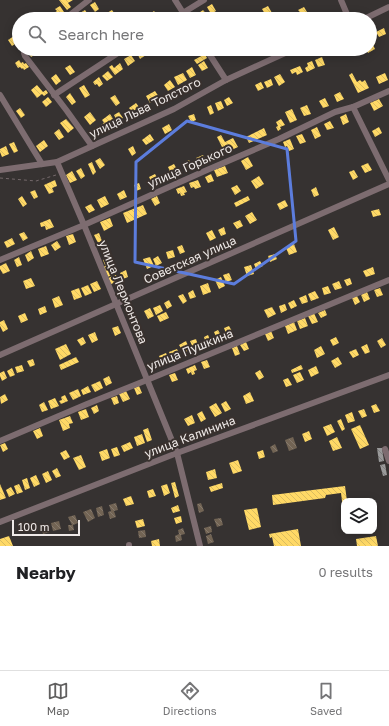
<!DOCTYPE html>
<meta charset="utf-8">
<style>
body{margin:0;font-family:"Golos Text",sans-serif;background:#f6f6f6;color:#202124}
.controls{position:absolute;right:12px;bottom:12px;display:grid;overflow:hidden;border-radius:8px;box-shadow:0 2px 10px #0003}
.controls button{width:36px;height:36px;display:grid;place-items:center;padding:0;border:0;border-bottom:1px solid #e0e0e0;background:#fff;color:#202124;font:20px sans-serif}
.scale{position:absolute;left:12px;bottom:10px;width:68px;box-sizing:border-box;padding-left:4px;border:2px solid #efeae8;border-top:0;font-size:11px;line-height:14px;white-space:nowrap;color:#efeae8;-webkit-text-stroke:3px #39312e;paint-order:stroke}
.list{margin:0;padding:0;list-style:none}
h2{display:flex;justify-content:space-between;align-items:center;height:52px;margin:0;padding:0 16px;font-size:17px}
h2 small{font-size:13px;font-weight:400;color:#757577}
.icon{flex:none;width:22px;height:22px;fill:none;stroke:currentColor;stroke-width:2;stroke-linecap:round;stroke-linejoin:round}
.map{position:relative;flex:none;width:389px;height:546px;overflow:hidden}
.search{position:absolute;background:#fff;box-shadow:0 2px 10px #0003;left:12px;right:12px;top:12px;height:44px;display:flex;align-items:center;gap:10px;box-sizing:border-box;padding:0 14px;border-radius:22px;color:#757577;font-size:15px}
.sheet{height:124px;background:#fff}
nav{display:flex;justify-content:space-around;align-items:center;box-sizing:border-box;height:56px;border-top:1px solid #e0e0e0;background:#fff;font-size:11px;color:#757577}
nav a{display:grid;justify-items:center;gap:2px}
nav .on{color:#605f5f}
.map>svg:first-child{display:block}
.homes{fill:url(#homes-back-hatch)}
.industry{fill:url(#industry-back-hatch)}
.building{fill:url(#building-back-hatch)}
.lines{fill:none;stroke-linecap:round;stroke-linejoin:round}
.path{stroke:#74696b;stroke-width:1;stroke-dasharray:3 3;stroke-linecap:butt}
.minor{stroke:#7d6c70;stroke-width:6}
.marked{fill:none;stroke:#5c7ddd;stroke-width:3;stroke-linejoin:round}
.labels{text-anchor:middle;stroke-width:4;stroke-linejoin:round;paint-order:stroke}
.street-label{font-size:12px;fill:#efeae8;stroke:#39312e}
</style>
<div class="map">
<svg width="389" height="546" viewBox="0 0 389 546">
<defs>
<pattern id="homes-back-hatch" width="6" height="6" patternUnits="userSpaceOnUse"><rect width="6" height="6" fill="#ffd966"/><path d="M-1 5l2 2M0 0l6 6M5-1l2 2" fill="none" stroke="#dabc60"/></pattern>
<pattern id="industry-back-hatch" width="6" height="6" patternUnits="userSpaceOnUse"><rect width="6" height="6" fill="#999"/><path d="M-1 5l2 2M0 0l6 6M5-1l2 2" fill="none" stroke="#818080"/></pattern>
<pattern id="building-back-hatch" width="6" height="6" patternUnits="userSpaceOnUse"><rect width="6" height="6" fill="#726454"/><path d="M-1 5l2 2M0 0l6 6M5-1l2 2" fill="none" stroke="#867a6d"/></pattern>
</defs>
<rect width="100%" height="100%" fill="#363231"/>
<g class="homes">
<polygon points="59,0 73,0 68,3 71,7 67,10"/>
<polygon points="95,2 99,9 95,12 90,5"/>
<polygon points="212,4 216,11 211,14 207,7"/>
<polygon points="60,6 64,12 57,17 54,13 57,11 55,9"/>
<polygon points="268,6 272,13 266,16 262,9"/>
<polygon points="304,7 307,12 302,15 298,10"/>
<polygon points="85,10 89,16 84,19 80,13"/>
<polygon points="112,10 117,17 114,19 111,19 107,13"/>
<polygon points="203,10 208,16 204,19 200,19 196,15"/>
<polygon points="154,11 159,17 156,19 153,19 150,14"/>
<polygon points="47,12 51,17 48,19 44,19 42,16"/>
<polygon points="288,13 292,19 277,19"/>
<polygon points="384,28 386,34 379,37 376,32"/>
<polygon points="370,33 375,44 373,45 375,49 368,53 366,49 370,49"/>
<polygon points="14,36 18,42 12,46 8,40"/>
<polygon points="31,49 35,49 38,53 31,57 28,51"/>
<polygon points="143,49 146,55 140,59 137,53"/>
<polygon points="205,54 207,58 197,64 194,60"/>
<polygon points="131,55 135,61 128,66 124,59"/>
<polygon points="322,57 325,65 318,67 315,60"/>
<polygon points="19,60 21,63 23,62 24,64 26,63 29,67 24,70 23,68 22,69 20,67 18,68 15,63"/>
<polygon points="204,61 208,68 202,71 198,65"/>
<polygon points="312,61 315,68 307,72 305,68 308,66 307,63"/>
<polygon points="120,63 123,69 115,75 109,67 112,65 114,68"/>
<polygon points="70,65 75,72 70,75 65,68"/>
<polygon points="300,66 303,72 297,75 296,72 292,74 290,70"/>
<polygon points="192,67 196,75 190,78 186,71"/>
<polygon points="108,71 113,77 107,81 102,76"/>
<polygon points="183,73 187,80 178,85 174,77"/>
<polygon points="352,73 357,82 360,80 362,82 365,80 369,88 358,93 349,75"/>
<polygon points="385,73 388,80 379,84 376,77"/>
<polygon points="56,74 61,81 56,85 51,78"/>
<polygon points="280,74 285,82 279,86 274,77"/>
<polygon points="99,77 103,84 99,87 97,84 95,85 93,82"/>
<polygon points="271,79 273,85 267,88 264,82"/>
<polygon points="170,80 175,87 168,91 164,85"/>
<polygon points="261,82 264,88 258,91 255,85"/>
<polygon points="37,85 43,92 46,90 48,93 44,96 42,94 37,98 31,90"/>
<polygon points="84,85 90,95 85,98 79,88"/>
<polygon points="155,91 159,97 150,103 146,96"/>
<polygon points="340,92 344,99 337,102 334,95"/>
<polygon points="70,93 76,102 72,105 66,97"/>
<polygon points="115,95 120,103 116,106 110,98"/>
<polygon points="48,97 52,102 46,107 42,102"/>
<polygon points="229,97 233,103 227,106 224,100"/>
<polygon points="325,98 329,106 323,108 319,101"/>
<polygon points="379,99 383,106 374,111 370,103"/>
<polygon points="221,101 224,108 218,111 215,103"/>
<polygon points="136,103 139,107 132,112 129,108"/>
<polygon points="211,105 214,113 210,115 207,107"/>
<polygon points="307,105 311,114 304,116 300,108"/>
<polygon points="20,108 25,115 21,118 16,111"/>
<polygon points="292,109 297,120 290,123 285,112"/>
<polygon points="90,112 96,120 90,125 84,117"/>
<polygon points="119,112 123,118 117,121 114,115"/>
<polygon points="110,114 115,122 104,129 101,125 104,123 102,120"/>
<polygon points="194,114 196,120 191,122 188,116"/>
<polygon points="346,114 349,122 343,125 340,117"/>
<polygon points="66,119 74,128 68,133 60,123"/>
<polygon points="281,119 285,125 280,127 281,129 278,131 276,127 278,126 276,122"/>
<polygon points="330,121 334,128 327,130 324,124"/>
<polygon points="169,124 172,130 165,134 162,128"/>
<polygon points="317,127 321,136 315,139 311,130"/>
<polygon points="379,127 382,133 375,137 372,131"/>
<polygon points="264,128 267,135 249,143 246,137"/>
<polygon points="59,129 64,137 59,140 54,133"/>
<polygon points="150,134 154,140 146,145 142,140"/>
<polygon points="302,134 306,142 300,144 296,136"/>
<polygon points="221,135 225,142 233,138 238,147 225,153 217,137"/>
<polygon points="290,139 294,149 289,151 287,146 285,147 283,142"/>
<polygon points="44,140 48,146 40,152 36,146"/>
<polygon points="14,142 18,151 14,153 9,144"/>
<polygon points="6,146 9,154 2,157 0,152 0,149"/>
<polygon points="133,146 136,153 132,156 128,149"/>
<polygon points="203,155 206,161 199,164 196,158"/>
<polygon points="248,157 253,166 246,170 241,161"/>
<polygon points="100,158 105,165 100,169 95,161"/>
<polygon points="189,160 192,167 186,170 183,163"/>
<polygon points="92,162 96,172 93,175 88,164"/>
<polygon points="368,163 372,170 365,173 361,166"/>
<polygon points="174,164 178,171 171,174 168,167"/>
<polygon points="225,166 228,173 217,177 214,170"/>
<polygon points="81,168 85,176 81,179 76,171"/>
<polygon points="354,170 358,177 353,180 349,172"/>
<polygon points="72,171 77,180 70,183 66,175"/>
<polygon points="155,174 159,181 153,185 149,177"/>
<polygon points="211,174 214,181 208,183 205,177"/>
<polygon points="259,176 264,184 256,189 251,181"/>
<polygon points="55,180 57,186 52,188 54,192 49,194 44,185"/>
<polygon points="198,180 201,187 195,189 194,187 191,188 189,183"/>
<polygon points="139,183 141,189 136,191 134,185"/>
<polygon points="237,185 241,191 235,195 231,188"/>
<polygon points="184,186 187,192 184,193 185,195 181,196 180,193 178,194 176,189"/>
<polygon points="316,187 319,195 314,197 311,190"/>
<polygon points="35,190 38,197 34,199 30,192"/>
<polygon points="124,190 127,197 120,200 117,194"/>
<polygon points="22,196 27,204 23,207 18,199"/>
<polygon points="105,196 109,204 101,208 97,200"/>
<polygon points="157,196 160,203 155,206 151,199"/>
<polygon points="248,196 250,200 236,207 234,203"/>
<polygon points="285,200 288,206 280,210 277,204"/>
<polygon points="91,204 95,210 89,213 85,207"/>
<polygon points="143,205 147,214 127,223 123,213"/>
<polygon points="379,209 381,215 373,217 371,211"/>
<polygon points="252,212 257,220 250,224 245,216"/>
<polygon points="110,218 113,226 104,231 100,222"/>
<polygon points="50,219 54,227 46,230 45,226 41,227 40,223"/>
<polygon points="240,220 243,226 237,229 233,223"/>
<polygon points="224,227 226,234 221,236 218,230"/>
<polygon points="334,227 339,237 333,240 328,230"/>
<polygon points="212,230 216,238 210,241 206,233"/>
<polygon points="24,232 28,238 23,241 19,234"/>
<polygon points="99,233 102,241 98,243 94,235"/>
<polygon points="73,234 76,242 69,245 66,236"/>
<polygon points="12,238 15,244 7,248 4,242"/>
<polygon points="57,241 61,247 55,251 51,245"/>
<polygon points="294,244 297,252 289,255 286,248"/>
<polygon points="182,245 185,252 180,254 177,247"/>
<polygon points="46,246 49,254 41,257 38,249"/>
<polygon points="173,250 175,257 168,259 166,252"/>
<polygon points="31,251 34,258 28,262 25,255"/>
<polygon points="275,254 277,259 270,262 268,256"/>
<polygon points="112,256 114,261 105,265 103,260"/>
<polygon points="158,256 162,263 156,266 153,259"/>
<polygon points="19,257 22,265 17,267 14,260"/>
<polygon points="150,257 154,266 147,269 143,259"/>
<polygon points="260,261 263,266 256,269 254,264"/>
<polygon points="113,262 117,272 108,277 103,267"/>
<polygon points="6,263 10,271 3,274 0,269 0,266"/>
<polygon points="251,265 254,274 247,276 244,267"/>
<polygon points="373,267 375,274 366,277 363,271"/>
<polygon points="126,270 128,277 123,279 120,273"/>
<polygon points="229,273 232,280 226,282 223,275"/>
<polygon points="116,275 118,281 111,284 108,278"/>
<polygon points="221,277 225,286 219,289 215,280"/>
<polygon points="31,278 35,286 26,289 23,281"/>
<polygon points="350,278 352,284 347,286 344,280"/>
<polygon points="97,281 101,289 94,292 90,284"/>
<polygon points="339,281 342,288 335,290 332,284"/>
<polygon points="208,283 211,292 203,295 200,286"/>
<polygon points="88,285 92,293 85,296 81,288"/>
<polygon points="328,286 331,293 324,295 322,288"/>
<polygon points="79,288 82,297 74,300 71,291"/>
<polygon points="380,288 383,295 377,297 374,290"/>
<polygon points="193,290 196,297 190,299 188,293"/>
<polygon points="315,291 319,298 311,301 308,294"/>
<polygon points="367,292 370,299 364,302 361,295"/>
<polygon points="183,294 187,301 183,304 178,296"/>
<polygon points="306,295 308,302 302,304 299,298"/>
<polygon points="59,296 63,305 55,308 52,299"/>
<polygon points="357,296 360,302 355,305 352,298"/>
<polygon points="169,300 172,306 167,309 164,303"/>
<polygon points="294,300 297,306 291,309 288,303"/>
<polygon points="285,304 287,310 281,313 279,306"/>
<polygon points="160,305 163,311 156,315 153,308"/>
<polygon points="45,306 47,312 40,315 38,309"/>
<polygon points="272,307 276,314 268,318 264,310"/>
<polygon points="150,308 154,316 148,319 144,311"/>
<polygon points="325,310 327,315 321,318 318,313"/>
<polygon points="166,312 169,318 160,322 157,316"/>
<polygon points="25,313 28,320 21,323 18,316"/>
<polygon points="314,313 318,322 312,324 308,316"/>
<polygon points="305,318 308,326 300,329 297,321"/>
<polygon points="4,320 8,329 3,332 0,326 0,322"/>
<polygon points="294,322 297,330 288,334 285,326"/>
<polygon points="118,326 121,333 115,336 112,328"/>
<polygon points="229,326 233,333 227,336 224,328"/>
<polygon points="218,330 222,337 217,339 214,332"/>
<polygon points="271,331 274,338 268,341 265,334"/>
<polygon points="95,332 98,340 92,343 88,335"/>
<polygon points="208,335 211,342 206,344 204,337"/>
<polygon points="83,337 86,343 81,346 77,340"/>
<polygon points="336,337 339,343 333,346 330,340"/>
<polygon points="382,338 386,345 381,348 377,341"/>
<polygon points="196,339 199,348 194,350 190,341"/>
<polygon points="186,341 190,350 184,353 179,345"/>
<polygon points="246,342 249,349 244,351 240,345"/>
<polygon points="66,344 71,354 60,360 55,349"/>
<polygon points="367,344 370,352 365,354 361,347"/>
<polygon points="237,346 240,354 235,356 232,348"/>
<polygon points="321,346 325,354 317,358 314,350"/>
<polygon points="177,349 180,356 172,359 169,352"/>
<polygon points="356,349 359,355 353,358 349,352"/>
<polygon points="166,353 169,360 162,363 159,356"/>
<polygon points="76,357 79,362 61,370 59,365"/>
<polygon points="338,357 342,364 335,368 331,361"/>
<polygon points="33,359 35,365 30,367 27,361"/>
<polygon points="207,360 210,367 204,369 201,362"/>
<polygon points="22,365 24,371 17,373 15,367"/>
<polygon points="195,365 197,370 194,371 195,374 192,375 191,372 188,374 186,369"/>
<polygon points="301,365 303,369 292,373 291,370"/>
<polygon points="316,366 319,373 311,377 308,370"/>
<polygon points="12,368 15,375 10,377 7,371"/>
<polygon points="260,370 264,377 259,380 255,373"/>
<polygon points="4,371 7,378 2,381 0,376 0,373"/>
<polygon points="300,372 304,380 297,383 293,375"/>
<polygon points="175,373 178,380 172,382 169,375"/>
<polygon points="109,376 112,383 106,386 103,379"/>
<polygon points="288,378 292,385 286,387 283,380"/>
<polygon points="100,381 103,388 95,392 91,385"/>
<polygon points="88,386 91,392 83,395 81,390"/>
<polygon points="139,386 142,393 137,395 134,388"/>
<polygon points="78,389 81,396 73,400 69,393"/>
<polygon points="126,391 130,399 123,402 119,394"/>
<polygon points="250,392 254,401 246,404 243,396"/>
<polygon points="5,394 8,400 1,404 0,397"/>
<polygon points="65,395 68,401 61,404 59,401 62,400 61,397"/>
<polygon points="117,396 119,403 114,405 111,398"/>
<polygon points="55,398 59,406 51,409 48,401"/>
<polygon points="226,401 231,409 225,412 221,404"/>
<polygon points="44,402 48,410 42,412 39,405"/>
<polygon points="216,403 222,413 215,417 209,407"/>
<polygon points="376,404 380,411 374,413 371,406"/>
<polygon points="97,405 99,411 94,414 91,408"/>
<polygon points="86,409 89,417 81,420 78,412"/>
<polygon points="364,409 367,416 362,418 358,411"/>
<polygon points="202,411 206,419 201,422 197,414"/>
<polygon points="352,412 355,421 348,423 345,415"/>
<polygon points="192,415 195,423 188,426 184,419"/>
<polygon points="70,416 73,423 69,424 70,428 63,431 59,420"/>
<polygon points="341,419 345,429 342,431 337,421"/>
<polygon points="331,424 335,432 327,436 323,427"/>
<polygon points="360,425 369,445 360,449 351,429"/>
<polygon points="40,428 43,436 37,439 33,431"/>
<polygon points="148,428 152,440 147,442 143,430"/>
<polygon points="309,431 312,439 305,442 302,434"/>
<polygon points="142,434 145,443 137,446 134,437"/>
<polygon points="337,437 342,448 333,451 329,441"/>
<polygon points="130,442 133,448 124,452 121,446"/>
<polygon points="5,443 8,449 3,452 0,445"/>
<polygon points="117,447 120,455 114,457 111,449"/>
<polygon points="107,449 110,458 102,461 99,452"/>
<polygon points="66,450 70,457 64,460 60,453"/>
<polygon points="263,450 265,457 259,459 257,452"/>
<polygon points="81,455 86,467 79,470 73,458"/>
<polygon points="238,460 242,471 233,474 229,463"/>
<polygon points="57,468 61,476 56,478 52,471"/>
<polygon points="215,469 217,478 208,480 206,472"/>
<polygon points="48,471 52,480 46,483 42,474"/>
<polygon points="36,475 40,484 34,487 30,478"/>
<polygon points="27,478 30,488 25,490 22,480"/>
<polygon points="175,482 179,496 175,498 171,483"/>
<polygon points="222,483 223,488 211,492 209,487"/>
<polygon points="0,484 6,498 0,500"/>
<polygon points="19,484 23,492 17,494 14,486"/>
<polygon points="167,484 170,493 164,496 161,486"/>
<polygon points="345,486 347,501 344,501 344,509 343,509 341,493 326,495 325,498 273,505 272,495"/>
<polygon points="11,487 15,494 9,497 6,490"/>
<polygon points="153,489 156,496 149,498 147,491"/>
<polygon points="131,496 134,504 126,506 123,499"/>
<polygon points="178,505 180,511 173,513 171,508"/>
<polygon points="257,508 261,527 249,530 244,510"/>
<polygon points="181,516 182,522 176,524 174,518"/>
<polygon points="143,519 145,526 137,528 135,521"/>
<polygon points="298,529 301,546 274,546 272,537 270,538 269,534"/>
<polygon points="9,536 13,546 0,546 0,539"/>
<polygon points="376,536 378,546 357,546 356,539"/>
<polygon points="159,539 160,546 152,546 151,541"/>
</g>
<g class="industry">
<polygon points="377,448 382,448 384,461 379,462"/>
<polygon points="385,464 387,475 383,476 380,465"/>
</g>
<g class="building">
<polygon points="293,437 297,448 289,451 285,440"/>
<polygon points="275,444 278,451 273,453 270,447"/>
<polygon points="116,503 118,510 114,511 116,517 110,519 108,512 111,511 109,505"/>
<polygon points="201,503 204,511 199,513 197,504"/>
<polygon points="102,506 104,515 98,517 96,508"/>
<polygon points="91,509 95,518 88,522 83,512"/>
<polygon points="75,515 78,523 73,525 74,530 69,531 68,525 72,525 68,517"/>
<polygon points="221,518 223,525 217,527 214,519"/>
<polygon points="59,521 61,529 53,531 51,523"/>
<polygon points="48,526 50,532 43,534 41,528"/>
<polygon points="211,526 212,532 206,534 204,528"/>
<polygon points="183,528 185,534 181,535 182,540 176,542 175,536 179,534 178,530"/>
<polygon points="145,530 146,537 139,538 138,531"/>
<polygon points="211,534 214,542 208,544 206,536"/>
</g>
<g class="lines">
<polyline class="path" points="0,178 36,181 56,175"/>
<g class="minor">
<polyline points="175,0 187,19"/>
<polyline points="341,0 349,19"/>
<polyline points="62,19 71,14 89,0"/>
<polyline points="173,19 204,0"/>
<polyline points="364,19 389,7"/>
<polyline points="25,49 24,53 25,56 67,111 92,146"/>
<polyline points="206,49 226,80"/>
<polyline points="0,95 42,164"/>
<polyline points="54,95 124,49"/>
<polyline points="353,107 389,180"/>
<polyline points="57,162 84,225 177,453 200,546"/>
<polyline points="0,170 57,162 174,109 226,80 294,49"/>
<polyline points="0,260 84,225 207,170 279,139 335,112 353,107 389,91"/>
<polyline points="0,355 389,184"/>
<polyline points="0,441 87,404 147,380 389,280"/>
<polyline points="385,449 389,461"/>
<polyline points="0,522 177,453 389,375"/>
<polyline points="129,545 129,546"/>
</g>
</g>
<path class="marked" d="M187 121 287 149 296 241 234 284 135 262 136 162Z"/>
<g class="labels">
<g class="street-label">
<text transform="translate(145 108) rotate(-26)" y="4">улица Льва Толстого</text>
<text transform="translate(190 166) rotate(-24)" y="4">улица Горького</text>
<text transform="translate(190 260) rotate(-24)" y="4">Советская улица</text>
<text transform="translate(123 292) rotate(68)" y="4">улица Лермонтова</text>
<text transform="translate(190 350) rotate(-22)" y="4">улица Пушкина</text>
<text transform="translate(190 437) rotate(-21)" y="4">улица Калинина</text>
</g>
</g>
</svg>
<div class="controls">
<button><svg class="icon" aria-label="layers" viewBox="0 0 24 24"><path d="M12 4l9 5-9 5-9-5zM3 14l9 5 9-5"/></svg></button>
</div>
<div class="scale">100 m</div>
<div class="search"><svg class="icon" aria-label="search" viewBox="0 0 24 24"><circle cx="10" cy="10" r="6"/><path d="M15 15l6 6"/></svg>Search here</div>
</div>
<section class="sheet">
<h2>Nearby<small>0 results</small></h2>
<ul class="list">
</ul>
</section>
<nav>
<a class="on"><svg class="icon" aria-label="map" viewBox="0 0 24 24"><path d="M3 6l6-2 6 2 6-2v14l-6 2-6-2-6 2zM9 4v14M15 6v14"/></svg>Map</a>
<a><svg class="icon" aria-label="directions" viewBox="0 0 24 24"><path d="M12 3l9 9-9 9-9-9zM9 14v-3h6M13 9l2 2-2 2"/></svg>Directions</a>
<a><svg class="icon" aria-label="saved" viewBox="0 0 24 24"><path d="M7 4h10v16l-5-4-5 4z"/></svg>Saved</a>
</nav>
